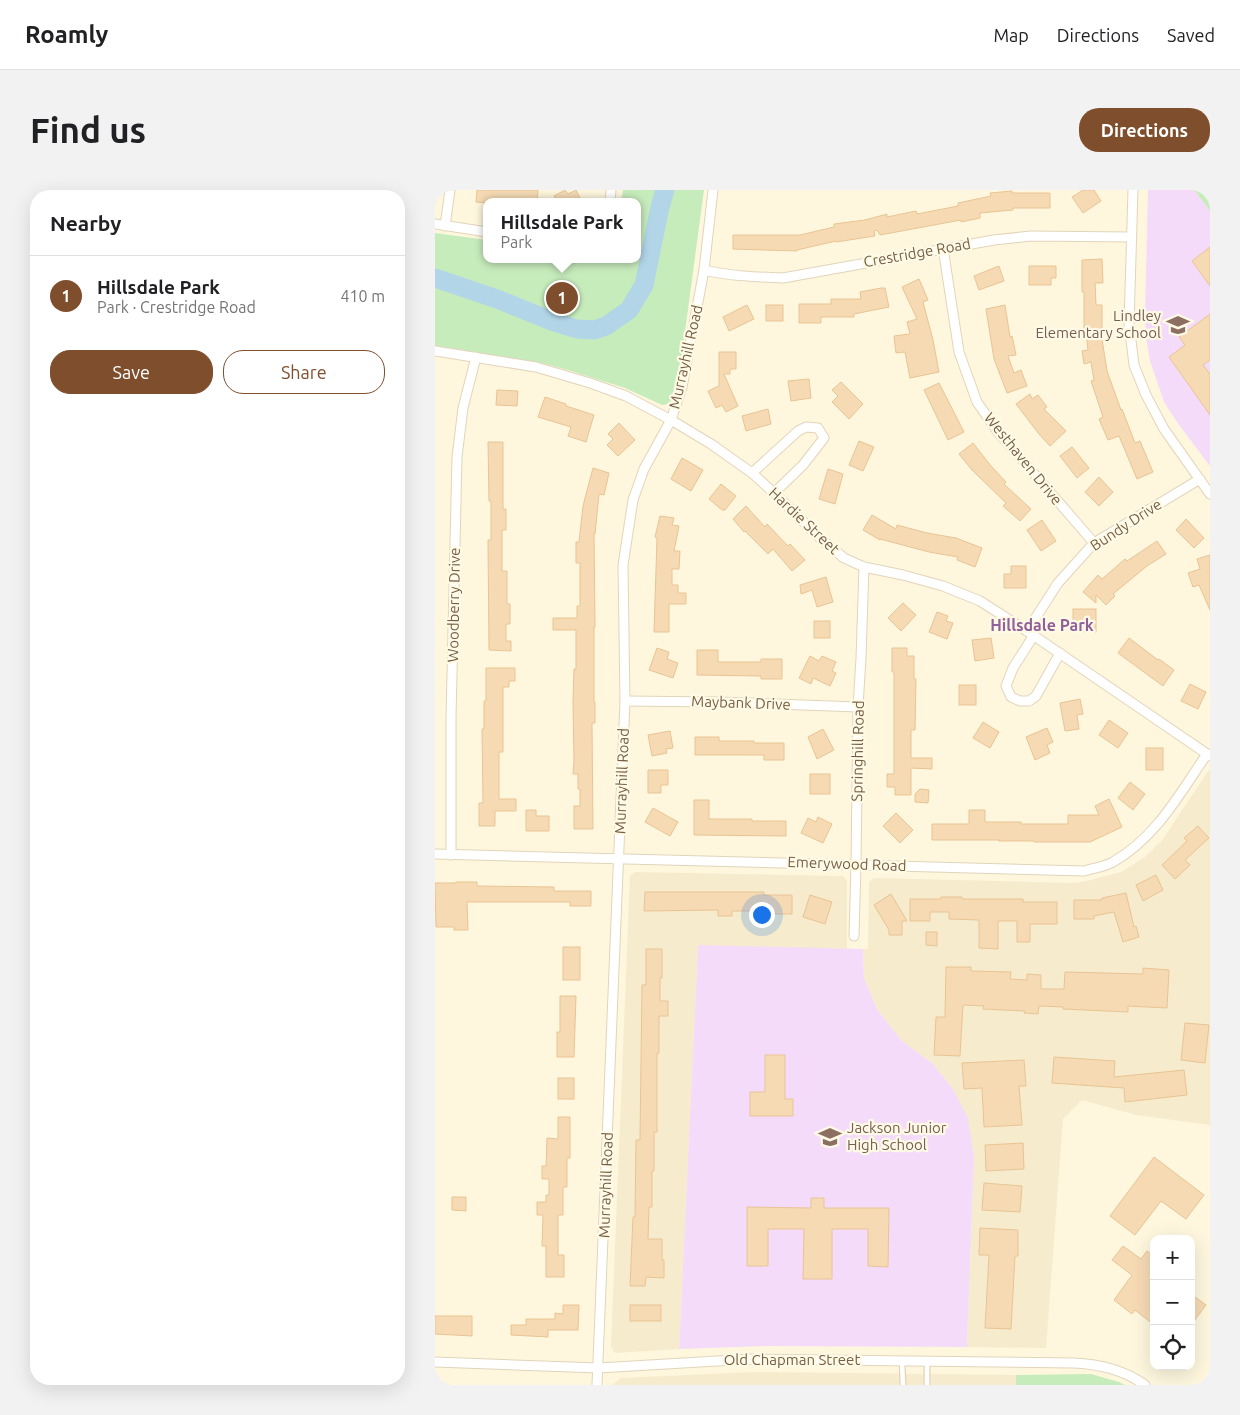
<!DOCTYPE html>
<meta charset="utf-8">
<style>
body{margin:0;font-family:Ubuntu,sans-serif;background:#f2f2f2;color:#202124}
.controls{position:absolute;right:15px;bottom:15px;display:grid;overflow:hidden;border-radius:10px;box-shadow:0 5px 20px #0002}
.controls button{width:45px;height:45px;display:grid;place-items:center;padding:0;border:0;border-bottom:1px solid #e0e0e0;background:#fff;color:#202124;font:25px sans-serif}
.you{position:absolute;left:326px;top:724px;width:18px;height:18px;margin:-12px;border:4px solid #fff;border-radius:50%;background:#1a73e8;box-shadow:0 0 0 8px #1a73e833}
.badge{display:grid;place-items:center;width:32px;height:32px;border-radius:50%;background:#7e4e2d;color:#fff;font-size:16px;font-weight:700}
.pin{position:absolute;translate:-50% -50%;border:2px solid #fff;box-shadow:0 1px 5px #0006}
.popup{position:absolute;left:48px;top:8px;width:158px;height:65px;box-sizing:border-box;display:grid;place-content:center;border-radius:10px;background:#fff;filter:drop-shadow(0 1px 4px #0005);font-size:16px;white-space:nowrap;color:#757577}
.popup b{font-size:19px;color:#202124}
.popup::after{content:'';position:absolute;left:50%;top:100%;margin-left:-10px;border:10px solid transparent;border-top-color:#fff}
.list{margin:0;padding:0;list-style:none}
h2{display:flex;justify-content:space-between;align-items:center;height:65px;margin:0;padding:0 20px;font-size:21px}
h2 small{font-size:16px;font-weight:400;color:#757577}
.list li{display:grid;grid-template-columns:32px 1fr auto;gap:15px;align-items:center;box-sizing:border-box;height:80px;padding:0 20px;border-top:1px solid #e0e0e0}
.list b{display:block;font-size:19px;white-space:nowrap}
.list p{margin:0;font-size:16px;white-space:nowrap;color:#757577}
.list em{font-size:16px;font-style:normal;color:#757577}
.actions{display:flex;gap:10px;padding:15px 20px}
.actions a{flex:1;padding:11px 0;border:1px solid #7e4e2d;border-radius:20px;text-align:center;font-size:18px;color:#7e4e2d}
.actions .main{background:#7e4e2d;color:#fff}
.icon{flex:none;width:28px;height:28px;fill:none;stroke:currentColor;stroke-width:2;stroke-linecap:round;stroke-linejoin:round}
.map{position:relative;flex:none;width:775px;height:1195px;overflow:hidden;border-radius:20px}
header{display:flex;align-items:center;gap:30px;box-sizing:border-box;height:70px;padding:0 25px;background:#fff;border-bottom:1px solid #e0e0e0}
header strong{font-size:24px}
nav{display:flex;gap:28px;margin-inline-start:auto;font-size:18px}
.intro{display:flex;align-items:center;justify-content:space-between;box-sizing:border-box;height:120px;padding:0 30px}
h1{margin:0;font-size:35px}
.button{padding:12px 22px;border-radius:20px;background:#7e4e2d;color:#fff;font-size:18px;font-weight:700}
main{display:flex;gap:30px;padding:0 30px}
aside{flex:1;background:#fff;border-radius:20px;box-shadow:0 5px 20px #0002}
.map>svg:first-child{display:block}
.residential{fill:#f6ebcc}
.education{fill:#f4dbfa}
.green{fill:#c7ecbc}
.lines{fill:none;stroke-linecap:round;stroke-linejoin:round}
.river{stroke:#b2d6e8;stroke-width:19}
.building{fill:#f5dab4;stroke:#e9c493}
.service-casing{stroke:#e2d4ba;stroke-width:7}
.minor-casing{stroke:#e2d4ba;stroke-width:11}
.service{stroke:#fff;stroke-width:4.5}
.minor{stroke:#fff;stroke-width:9}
.labels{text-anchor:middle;stroke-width:4.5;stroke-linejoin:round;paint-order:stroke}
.street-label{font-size:15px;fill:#765f45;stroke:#fffae6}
.education-label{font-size:15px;fill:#785e54;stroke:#fffae6;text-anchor:end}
.neighbourhood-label{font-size:16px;font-weight:bold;fill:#915f9a;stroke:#fffae6}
</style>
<header>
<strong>Roamly</strong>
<nav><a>Map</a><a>Directions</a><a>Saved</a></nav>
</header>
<div class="intro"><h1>Find us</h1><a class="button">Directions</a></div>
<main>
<aside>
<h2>Nearby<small></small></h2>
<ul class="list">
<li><span class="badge">1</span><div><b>Hillsdale Park</b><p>Park · Crestridge Road</p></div><em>410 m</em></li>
</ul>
<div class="actions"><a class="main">Save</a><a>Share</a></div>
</aside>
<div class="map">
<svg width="775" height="1195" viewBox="0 0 775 1195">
<rect width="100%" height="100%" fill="#fef7de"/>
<g class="residential">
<polygon points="775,580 775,935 701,925 647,910 628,929 611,1158 532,1157 539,967 518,899 497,873 467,851 442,819 429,788 428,759 433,759 434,692 439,688 641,693 655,690 686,682 710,667 728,649 773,581"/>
<polygon points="200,682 408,686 412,691 412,759 263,756 244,1159 180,1163 176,1156 195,686"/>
<polygon points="319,1182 581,1185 581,1195 177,1195 186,1188"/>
</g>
<g class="education">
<polygon points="713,0 756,0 761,2 775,21 775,276 742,232 729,212 715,171 711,147 710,122"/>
<polygon points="263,755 428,759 429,788 442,819 467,851 497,873 518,899 533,928 539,967 532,1157 331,1156 244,1159"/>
</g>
<g class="green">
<polygon points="188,0 269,0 245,179 239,203 234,214 227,215 190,198 136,181 111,174 0,156 0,43 52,50 52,69 202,69 202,12 186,12"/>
<polygon points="756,0 775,0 775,21 761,2"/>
<polygon points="656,1184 684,1192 690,1195 581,1195 581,1185"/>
</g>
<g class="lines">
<polyline class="river" points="0,88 62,109 119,132 142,139 159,140 171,136 194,120 209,95 225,17 230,0"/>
</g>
<g class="building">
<polygon points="42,0 103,0 102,12 52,13 41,12"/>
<polygon points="130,0 133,4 141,0 147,12 118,12 121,10 119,6"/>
<polygon points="648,0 659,0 666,11 648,23 637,7"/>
<polygon points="577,1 577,3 615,3 615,18 578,18 578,20 545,23 545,28 526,32 526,30 445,45 442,40 439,41 440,46 401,52 401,51 362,60 362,61 298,59 298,45 365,45 399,37 399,34 430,30 452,24 452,27 481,21 482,24 523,16 523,13 556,6 555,3"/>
<polygon points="775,57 775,96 757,71"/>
<polygon points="667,69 668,93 660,93 661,115 667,115 667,149 672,181 686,220 687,219 700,253 705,251 718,282 702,289 684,246 673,250 664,229 668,227 656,191 659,190 656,172 649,174 647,161 653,160 651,142 649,142 649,102 647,102 647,70"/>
<polygon points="564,76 569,91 544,100 539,86"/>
<polygon points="594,76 621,76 621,88 616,88 616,95 594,95"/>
<polygon points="484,89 493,110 488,112 498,150 504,182 475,188 470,162 461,163 459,146 475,144 472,132 482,129 467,97"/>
<polygon points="446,98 450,98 454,117 419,124 419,127 386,127 386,133 364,133 364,114 396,114 396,109 426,109 425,102"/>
<polygon points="312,115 319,129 294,141 288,127"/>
<rect x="331" y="115" width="17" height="16"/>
<polygon points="570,115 575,147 577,146 581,165 573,166 579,183 586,180 592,196 572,203 559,169 551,119"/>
<polygon points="775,124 775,170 768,175 775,184 775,225 734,167 750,155 744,147"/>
<polygon points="284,162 301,162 301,179 295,179 295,184 289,184 303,216 291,222 287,215 281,218 273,201 284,196"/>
<polygon points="374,189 376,208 356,211 353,191"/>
<polygon points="406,192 428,214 414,229 397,212 403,206 397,200"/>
<polygon points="504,193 529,242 513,250 489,200"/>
<polygon points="62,200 83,201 82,216 61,215"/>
<polygon points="595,204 597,209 603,205 612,217 609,219 631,241 615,256 604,244 581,214"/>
<polygon points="110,207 131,214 131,216 159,225 151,252 133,246 136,237 103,227"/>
<polygon points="333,219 336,234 311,241 307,226"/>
<polygon points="184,233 200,250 183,266 172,255 178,249 173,244"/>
<polygon points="424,251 439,257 428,281 414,275"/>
<polygon points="53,252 68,252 68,319 71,319 71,340 67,340 67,381 72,381 72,414 75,414 75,434 71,434 71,451 76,451 76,461 54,460 53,350 56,350 56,311 54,311"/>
<polygon points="538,253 556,276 571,292 569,294 596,319 585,331 568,316 571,313 537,280 524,264"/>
<polygon points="637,257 654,278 642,288 625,266"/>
<polygon points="247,268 268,280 256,301 236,289"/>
<polygon points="158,278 174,283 169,305 164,304 160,344 159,343 160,437 159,437 159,512 160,512 160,533 157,533 158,639 139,639 139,616 145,616 145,599 143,599 143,584 138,584 139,571 138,512 139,479 141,479 141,440 118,440 118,428 142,428 142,416 145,416 145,373 141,373 141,352 144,352 148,316"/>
<polygon points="393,279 408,284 400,314 384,309"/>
<polygon points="664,287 678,302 664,316 650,302"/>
<polygon points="286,294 301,306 290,320 287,320 274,309"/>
<polygon points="311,316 330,337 332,334 353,356 355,354 370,370 357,381 338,359 333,364 310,341 309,342 298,329"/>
<polygon points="437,325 461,339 462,335 492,343 521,348 547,358 540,377 522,370 523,367 494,362 445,349 445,350 428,340"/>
<polygon points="225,326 239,328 237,335 244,336 239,361 245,361 244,379 237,379 237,395 243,395 243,403 251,403 251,414 234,414 234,442 219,442 222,348 220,347"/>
<polygon points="751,329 769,348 759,358 741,340"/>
<polygon points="607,330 621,351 606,361 592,340"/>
<polygon points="722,351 731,364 712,376 678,404 680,406 671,415 661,405 661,413 648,402 663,385 667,389 690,369 692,371"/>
<polygon points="775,365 775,420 764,395 758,397 753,383 765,379 762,369"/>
<polygon points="576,376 591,376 591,398 569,398 569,384 576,384"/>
<polygon points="391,387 398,412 382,417 377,400 366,404 365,395"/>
<polygon points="468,413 481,425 466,441 453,428"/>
<rect x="638" y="419" width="23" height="23"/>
<polygon points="502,422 513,426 511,431 518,433 512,449 494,442"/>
<rect x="379" y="431" width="16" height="17"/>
<polygon points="556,448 559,468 540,471 537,450"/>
<polygon points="694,448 723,470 724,469 739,480 728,496 683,463"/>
<polygon points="222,458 234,462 232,469 243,473 238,488 214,480"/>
<polygon points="457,458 472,458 472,466 479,466 479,489 481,489 480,540 476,540 476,568 497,568 497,579 476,578 476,605 460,605 460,597 452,597 452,584 459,584 459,482 457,482"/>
<polygon points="262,460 283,460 283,472 326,472 326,469 347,469 347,489 326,489 326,486 262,485"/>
<polygon points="375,466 384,471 387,466 401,472 397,481 401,483 395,496 378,488 376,494 364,488"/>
<polygon points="51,478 80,478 80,491 74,491 74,497 68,497 68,562 64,562 64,609 81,609 81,621 60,621 60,636 44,636 44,613 48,613 47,539 49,539 49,511 51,511"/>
<polygon points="755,494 771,502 763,519 746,511"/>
<rect x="524" y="495" width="17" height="20"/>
<polygon points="645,509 648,524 642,525 644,539 630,541 625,513"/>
<polygon points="674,530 693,543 683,558 664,545"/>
<polygon points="548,532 564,542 555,558 538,548"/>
<polygon points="612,538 618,552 612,555 615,563 600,570 591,547"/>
<polygon points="388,539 399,560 382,569 373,547"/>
<polygon points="235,541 238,558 231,559 232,563 217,566 213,545"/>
<polygon points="260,547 284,547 284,551 319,551 319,553 349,553 349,570 329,570 329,565 260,565"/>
<rect x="711" y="558" width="17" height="22"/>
<polygon points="213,580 233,580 233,595 226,595 226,603 213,603"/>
<rect x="375" y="584" width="20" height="20"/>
<polygon points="695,592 710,604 698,620 683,608"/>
<polygon points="485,599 494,600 493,613 480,612 480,604"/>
<polygon points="674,609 687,637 655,652 599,652 599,651 564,651 564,650 497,650 497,634 534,634 534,620 550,620 550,632 586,632 586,634 633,634 633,625 664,625 660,616"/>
<polygon points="259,610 274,610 274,629 317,629 317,631 351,631 351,646 259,645"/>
<polygon points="218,618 243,632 235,646 210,632"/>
<polygon points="91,620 101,620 101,626 114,626 114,641 91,641"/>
<polygon points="461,623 478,640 465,653 448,636"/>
<polygon points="383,627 397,634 388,653 366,643 373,628 381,632"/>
<polygon points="763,636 774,648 750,670 755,675 740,689 727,675 752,651 749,648"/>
<polygon points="721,685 728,700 708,711 701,695"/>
<polygon points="21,692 42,692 42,696 119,697 119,701 156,701 156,716 135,716 135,712 32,712 33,740 19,740 19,737 1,737 0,693 21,693"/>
<polygon points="210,702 329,702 329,705 357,705 357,724 339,724 339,721 297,721 297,726 283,726 283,720 209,721"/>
<polygon points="691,703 699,737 701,736 704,747 688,752 679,722 659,726 659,729 639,729 639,710 667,710 667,708"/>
<polygon points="456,704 472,731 467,731 467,745 454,745 454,740 439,715"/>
<polygon points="375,705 397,712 390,734 368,727"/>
<polygon points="506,707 527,707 527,709 588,709 588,712 622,712 622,734 595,734 595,752 582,752 582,731 563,731 563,759 544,758 544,730 514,729 514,722 495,722 495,731 475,731 475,709 506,709"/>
<polygon points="491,742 502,742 502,756 491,755"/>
<rect x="128" y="757" width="17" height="33"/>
<polygon points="211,759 227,759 227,788 225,788 225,811 233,811 233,826 224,826 224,863 222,863 222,942 219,942 219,981 217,981 217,1017 214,1017 213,1049 227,1049 227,1070 229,1070 229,1088 211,1087 210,1096 195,1096 198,1027 200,1027 201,950 205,950 207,795 211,795"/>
<polygon points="511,777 536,777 536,781 576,782 575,789 592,790 592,784 606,785 606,799 629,799 630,782 708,784 708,778 734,780 732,818 693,816 693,822 628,819 628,817 604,816 603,824 589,823 590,821 548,819 549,816 528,815 525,866 499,865 501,827 510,827"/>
<polygon points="125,806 141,806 139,867 122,867 122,842 125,842"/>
<polygon points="750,833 774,835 770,873 746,870"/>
<polygon points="330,865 350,865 350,909 358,909 358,926 315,926 315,902 330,902"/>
<polygon points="619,867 680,871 679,887 749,880 752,905 690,912 689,898 617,893"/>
<polygon points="589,870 591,896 584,896 587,935 549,937 547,898 529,899 527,873"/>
<rect x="123" y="888" width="16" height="21"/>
<polygon points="123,927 135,927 135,968 132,968 132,997 128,997 128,1025 123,1025 123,1065 129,1065 129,1087 111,1087 111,1056 107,1056 108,1025 102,1025 102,1012 111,1012 111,1005 114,1005 114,989 107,989 107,976 111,976 112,948 123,949"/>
<polygon points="588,953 589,979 551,981 550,955"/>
<polygon points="719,967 769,1005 751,1029 726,1011 700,1045 675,1026"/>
<polygon points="549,993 587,996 585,1022 547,1020"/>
<polygon points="17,1007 31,1007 31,1021 17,1020"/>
<polygon points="376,1008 389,1008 389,1018 454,1018 453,1077 433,1076 433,1039 397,1039 397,1089 368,1089 369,1039 333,1039 333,1076 312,1076 312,1017 376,1018"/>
<polygon points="545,1038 583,1040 583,1066 580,1066 576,1139 550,1138 554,1065 544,1065"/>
<polygon points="688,1056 706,1069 712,1061 719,1066 719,1135 700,1120 697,1124 679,1110 697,1085 677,1070"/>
<polygon points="756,1104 771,1115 756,1135"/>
<polygon points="128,1115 144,1115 143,1140 113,1140 113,1147 76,1145 76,1135 91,1135 91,1129 120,1129 120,1123 128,1124"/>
<rect x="195" y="1115" width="31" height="16"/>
<polygon points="0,1126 37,1126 37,1146 0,1144"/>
</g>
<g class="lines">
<defs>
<g id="service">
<polyline points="467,1171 468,1195"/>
<polyline points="492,1171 492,1195"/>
</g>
<g id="minor">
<polyline points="698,0 694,134 699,175 711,205 729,239 775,304"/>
<polyline points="175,12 176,0"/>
<polyline points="0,34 52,42"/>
<polyline points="10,36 15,0"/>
<polyline points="508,58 524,162 542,212 563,242 659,353"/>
<path d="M269 80C295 86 321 87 348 88L559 50 596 46 696 47"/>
<polyline points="0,161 101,177 155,193 191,206 236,230 276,254 317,283 339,303 386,349 409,368 429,377 468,385 508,396 545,411 592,441 775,566"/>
<polyline points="317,283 363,241 371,237 383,238 389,248 368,275 339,303"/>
<polyline points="592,441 623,393 659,353 765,289"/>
<polyline points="599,445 578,478 571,496 576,507 585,511 594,511 601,506 625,463"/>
<polyline points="190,511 284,512 423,517"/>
<path d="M0 664 649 681C658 678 670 677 678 672 721 648 745 603 772 564"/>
<polyline points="16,665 16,528 22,267 28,218 41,167"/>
<polyline points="419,746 421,675 423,517 426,468 429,377"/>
<path d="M0 1172 163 1178 316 1169 638 1173C664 1174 688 1179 710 1195"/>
<polyline points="162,1195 190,511 188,375 198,310 209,279 236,230 247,197 269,80 278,0"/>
</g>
</defs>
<use href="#service" class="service-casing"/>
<use href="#minor" class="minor-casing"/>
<use href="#service" class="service"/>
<use href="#minor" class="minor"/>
</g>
<defs>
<symbol id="school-bare" viewBox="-9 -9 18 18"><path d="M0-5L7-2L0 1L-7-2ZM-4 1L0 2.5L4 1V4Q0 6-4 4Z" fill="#8d6e63" stroke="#fffae6" stroke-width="2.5" paint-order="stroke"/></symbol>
</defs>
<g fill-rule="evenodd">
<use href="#school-bare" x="727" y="119" width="32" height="32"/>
<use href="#school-bare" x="379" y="931" width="32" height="32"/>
</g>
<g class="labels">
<g class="street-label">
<text transform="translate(482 63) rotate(-10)" y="5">Crestridge Road</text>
<text transform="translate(251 167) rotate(-77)" y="5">Murrayhill Road</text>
<text transform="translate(588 269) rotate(51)" y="5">Westhaven Drive</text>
<text transform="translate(369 331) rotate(43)" y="5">Hardie Street</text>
<text transform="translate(691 335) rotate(-33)" y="5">Bundy Drive</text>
<text transform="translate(19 415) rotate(-89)" y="5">Woodberry Drive</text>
<text transform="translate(306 513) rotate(2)" y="5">Maybank Drive</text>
<text transform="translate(423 561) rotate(-89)" y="5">Springhill Road</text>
<text transform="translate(187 591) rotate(-88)" y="5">Murrayhill Road</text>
<text transform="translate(412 674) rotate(2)" y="5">Emerywood Road</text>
<text transform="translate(171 995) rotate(-88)" y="5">Murrayhill Road</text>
<text x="357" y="1175">Old Chapman Street</text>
</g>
<g class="education-label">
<text x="726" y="131">Lindley<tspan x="726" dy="17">Elementary School</tspan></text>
<text x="412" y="943" text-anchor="start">Jackson Junior<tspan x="412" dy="17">High School</tspan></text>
</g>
<g class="neighbourhood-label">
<text x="607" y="441">Hillsdale Park</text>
</g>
</g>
</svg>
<div class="controls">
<button>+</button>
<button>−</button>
<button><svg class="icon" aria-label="locate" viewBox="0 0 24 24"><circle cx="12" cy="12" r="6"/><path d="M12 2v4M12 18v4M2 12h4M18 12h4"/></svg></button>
</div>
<div class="you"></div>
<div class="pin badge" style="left:127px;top:108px">1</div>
<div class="popup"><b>Hillsdale Park</b>Park</div>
</div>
</main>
